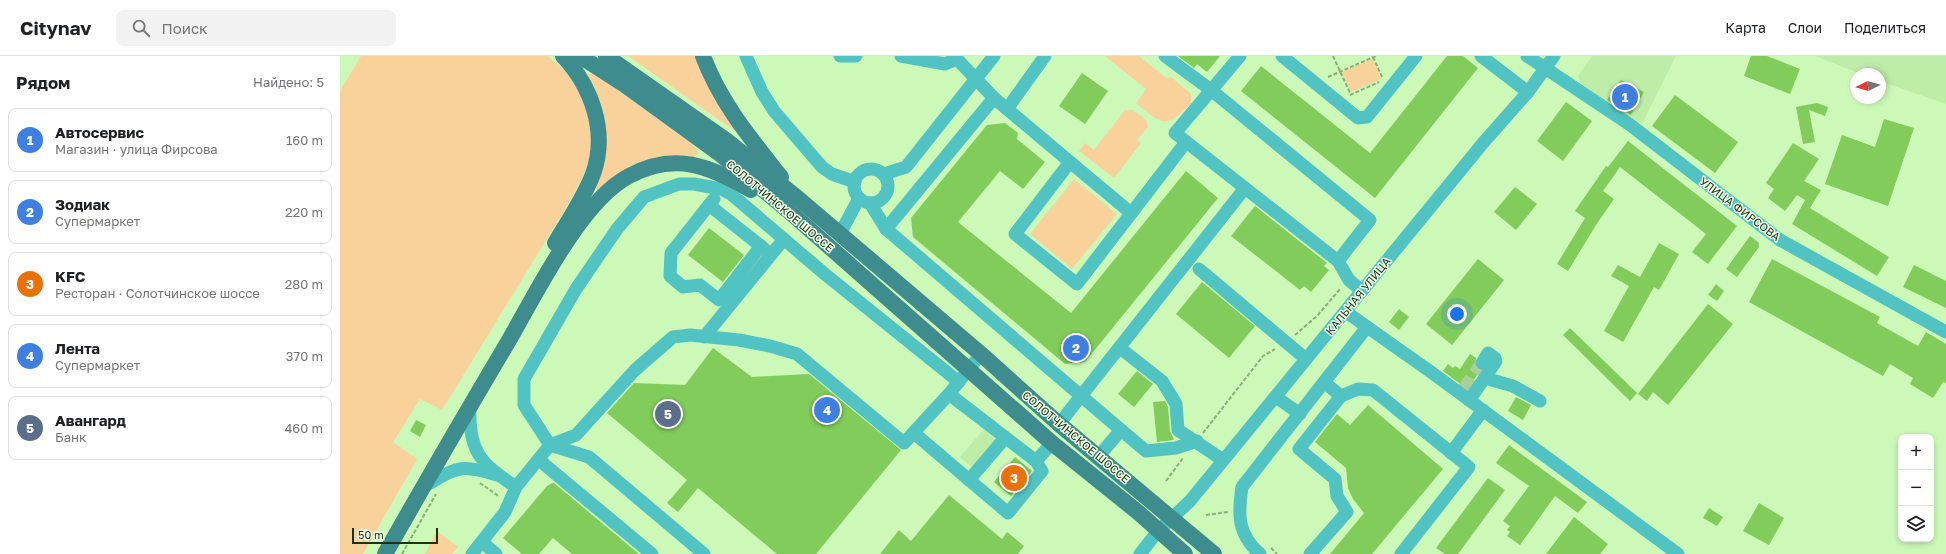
<!DOCTYPE html>
<html lang="ru">
<meta charset="utf-8">
<style>
body{margin:0;font-family:"Golos Text",sans-serif;background:#f2f2f2;color:#202124}
.controls{position:absolute;right:12px;bottom:12px;display:grid;overflow:hidden;border-radius:8px;box-shadow:0 2px 6px #0003}
.controls button{width:36px;height:36px;display:grid;place-items:center;padding:0;border:0;border-bottom:1px solid #e0e0e0;background:#fff;color:#202124;font:20px sans-serif}
.compass{position:absolute;left:1510px;top:12px;width:36px;height:36px;border-radius:50%;background:#fff;box-shadow:0 2px 6px #0003;rotate:264deg}
.scale{position:absolute;left:12px;bottom:10px;width:86px;box-sizing:border-box;padding-left:4px;border:2px solid #1f3017;border-top:0;font-size:11px;line-height:14px;white-space:nowrap;color:#1f3017;-webkit-text-stroke:3px #ebfce3;paint-order:stroke}
.you{position:absolute;left:1117px;top:258px;width:14px;height:14px;margin:-10px;border:3px solid #fff;border-radius:50%;background:#1a73e8;box-shadow:0 0 0 6px #1a73e833}
.badge{display:grid;place-items:center;width:26px;height:26px;border-radius:50%;background:#0b8043;color:#fff;font-size:13px;font-weight:700}
.pin{position:absolute;translate:-50% -50%;border:2px solid #fff;box-shadow:0 1px 4px #0006}
.list{margin:0;padding:0;list-style:none}
h2{display:flex;justify-content:space-between;align-items:center;height:52px;margin:0;padding:0 16px;font-size:17px}
h2 small{font-size:13px;font-weight:400;color:#757577}
.list li{display:grid;grid-template-columns:26px 1fr auto;gap:12px;align-items:center;box-sizing:border-box;height:64px;margin:0 8px 8px;padding:0 8px;border:1px solid #e0e0e0;border-radius:8px}
.list b{display:block;font-size:15px;white-space:nowrap}
.list p{margin:0;font-size:13px;white-space:nowrap;color:#757577}
.list em{font-size:13px;font-style:normal;color:#757577}
.icon{flex:none;width:22px;height:22px;fill:none;stroke:currentColor;stroke-width:2;stroke-linecap:round;stroke-linejoin:round}
.map{position:relative;flex:none;width:1606px;height:498px;overflow:hidden}
header{display:flex;align-items:center;gap:24px;box-sizing:border-box;height:56px;padding:0 20px;background:#fff;border-bottom:1px solid #e0e0e0}
header strong{font-size:19px}
nav{display:flex;gap:22px;margin-inline-start:auto;font-size:14px}
.search{width:280px;height:36px;background:#f2f2f2;display:flex;align-items:center;gap:10px;box-sizing:border-box;padding:0 14px;border-radius:8px;color:#757577;font-size:15px}
main{display:flex}
aside{flex:1;background:#fff}
.map>svg:first-child{display:block}
.built{fill:#beeda8}
.green{fill:#f9d29b}
.building{fill:#82cc5b}
.lines{fill:none;stroke-linecap:round;stroke-linejoin:round}
.minor-tunnel{stroke:#a9d098;stroke-width:13;stroke-dasharray:13 6;stroke-linecap:butt}
.path{stroke:#8bad7c;stroke-width:2;stroke-dasharray:4 2;stroke-linecap:butt}
.minor{stroke:#52c3c3;stroke-width:13}
.major{stroke:#3e8c8d;stroke-width:16}
.labels{text-anchor:middle;stroke-width:3;stroke-linejoin:round;paint-order:stroke}
.street-label{font-size:11px;fill:#1f3017;stroke:#ebfce3}
</style>
<header>
<strong>Citynav</strong>
<div class="search"><svg class="icon" aria-label="search" viewBox="0 0 24 24"><circle cx="10" cy="10" r="6"/><path d="M15 15l6 6"/></svg>Поиск</div>
<nav><a>Карта</a><a>Слои</a><a>Поделиться</a></nav>
</header>
<main>
<aside>
<h2>Рядом<small>Найдено: 5</small></h2>
<ul class="list">
<li><span class="badge" style="background:#3f7fe0">1</span><div><b>Автосервис</b><p>Магазин · улица Фирсова</p></div><em>160 m</em></li>
<li><span class="badge" style="background:#3f7fe0">2</span><div><b>Зодиак</b><p>Супермаркет</p></div><em>220 m</em></li>
<li><span class="badge" style="background:#e8710a">3</span><div><b>KFC</b><p>Ресторан · Солотчинское шоссе</p></div><em>280 m</em></li>
<li><span class="badge" style="background:#3f7fe0">4</span><div><b>Лента</b><p>Супермаркет</p></div><em>370 m</em></li>
<li><span class="badge" style="background:#5c6f8a">5</span><div><b>Авангард</b><p>Банк</p></div><em>460 m</em></li>
</ul>
</aside>
<div class="map">
<svg width="1606" height="498" viewBox="0 0 1606 498">
<rect width="100%" height="100%" fill="#ccf8b8"/>
<g class="built">
<polygon points="1252,0 1336,0 1302,68 1242,30 1238,20"/>
<polygon points="1475,0 1606,0 1606,48 1540,25 1540,18 1521,18"/>
<polygon points="644,373 657,385 633,412 620,401"/>
</g>
<g class="green">
<path d="M21 0H207C237 20 253 54 251 91 248 124 214 170 197 199 165 251 134 302 102 354L80 343 53 386 77 403 23 498H0V35Z"/>
<polygon points="288,0 357,0 395,75"/>
<path d="M765 0H799L826 22 831 21 851 38V48C823 74 824 69 796 47L806 33Z"/>
<polygon points="1033,3 1041,23 1011,36 1002,16"/>
<path d="M248 18H257L350 86 359 96 354 101C307 100 293 104 257 135L256 131C271 84 271 62 248 18Z"/>
<polygon points="785,54 793,54 807,65 808,71 797,84 801,87 774,122 739,95 745,87 754,94"/>
<polygon points="734,123 777,158 732,213 690,178"/>
<polygon points="97,475 118,491 112,498 85,498"/>
</g>
<g class="building">
<polygon points="838,0 880,0 867,16 857,8 854,12"/>
<polygon points="1107,0 1123,0 1138,12 1035,142 901,35 921,10 1030,97"/>
<polygon points="1411,0 1427,0 1460,13 1450,38 1404,20"/>
<polygon points="742,17 768,35 745,68 719,50"/>
<polygon points="1281,24 1304,36 1291,59 1267,44"/>
<polygon points="1335,39 1398,86 1375,117 1312,70"/>
<polygon points="1226,46 1252,65 1223,105 1197,85"/>
<polygon points="1477,47 1488,51 1485,60 1469,54 1475,86 1463,88 1456,51"/>
<polygon points="1544,63 1574,72 1548,150 1485,128 1502,79 1535,91"/>
<polygon points="665,67 678,77 677,83 705,106 683,133 660,115 618,166 731,257 846,115 878,142 745,306 725,308 573,181 571,162 647,69"/>
<polygon points="1288,85 1397,170 1368,208 1352,196 1366,178 1280,111 1263,135 1274,143 1256,169 1228,215 1217,208 1245,162 1235,155 1266,110 1268,111"/>
<polygon points="1453,87 1479,103 1464,125 1481,134 1470,152 1549,201 1537,220 1452,168 1465,144 1457,139 1445,155 1428,142 1434,133 1426,127"/>
<polygon points="1175,131 1197,148 1176,174 1154,156"/>
<polygon points="915,150 987,207 984,210 989,214 971,236 964,230 960,234 891,180"/>
<polygon points="369,172 404,199 383,226 348,199"/>
<polygon points="1410,180 1419,187 1419,191 1397,221 1386,213"/>
<polygon points="1319,187 1339,198 1319,234 1314,231 1283,286 1264,275 1289,230 1271,220 1278,209 1300,221"/>
<polygon points="1138,203 1164,224 1112,289 1086,268"/>
<polygon points="1432,203 1540,261 1537,267 1578,290 1586,276 1606,288 1606,327 1603,326 1593,342 1570,328 1573,322 1550,308 1543,320 1409,246"/>
<polygon points="1574,209 1606,225 1606,252 1563,231"/>
<polygon points="862,226 915,270 889,302 836,258"/>
<polygon points="1376,228 1384,235 1377,245 1368,239"/>
<polygon points="1368,248 1393,268 1328,349 1313,336 1307,345 1298,338"/>
<polygon points="1059,253 1069,261 1059,274 1049,266"/>
<polygon points="1230,272 1297,337 1290,345 1223,279"/>
<polygon points="373,292 412,321 469,318 561,394 476,498 437,498 358,432 338,456 327,447 347,424 267,357 294,327 345,329"/>
<polygon points="1130,298 1136,302 1135,311 1140,315 1127,333 1103,315 1108,308 1113,312 1115,310 1120,313"/>
<polygon points="797,315 813,328 794,351 778,338"/>
<polygon points="1176,341 1191,349 1183,364 1168,355"/>
<polygon points="825,345 828,351 830,375 834,384 817,386 813,346"/>
<polygon points="1028,349 1103,413 1032,498 990,498 1024,457 1013,443 1008,432 1006,412 975,386 997,358 1010,369"/>
<polygon points="76,364 86,369 80,381 70,375"/>
<polygon points="1169,389 1247,446 1238,457 1215,440 1180,489 1167,480 1170,476 1167,474 1170,470 1163,465 1189,430 1156,407"/>
<polygon points="675,401 692,415 671,440 654,426"/>
<polygon points="1148,422 1165,434 1118,498 1105,498 1096,492"/>
<polygon points="212,427 214,427 299,498 232,498 213,482 199,498 182,498 163,482 207,430"/>
<polygon points="609,439 662,483 667,476 684,490 678,498 540,498 559,474 571,485"/>
<polygon points="1419,447 1444,462 1429,489 1403,475"/>
<polygon points="1369,452 1383,461 1377,470 1363,462"/>
<polygon points="1234,461 1268,488 1260,498 1206,498"/>
</g>
<g class="lines">
<polyline class="minor-tunnel" points="1124,333 1142,307"/>
<g class="path">
<polyline points="993,0 1011,39"/>
<polyline points="1033,1 1043,23"/>
<polyline points="988,21 1036,0"/>
<polyline points="1010,39 1039,26"/>
<polyline points="955,279 977,260 1001,232"/>
<polyline points="863,377 923,300 935,293"/>
<polyline points="826,425 843,402"/>
<polyline points="140,427 157,439 158,442"/>
<polyline points="866,459 888,456"/>
<polyline points="931,492 937,498"/>
<polyline points="62,498 96,438"/>
</g>
<g class="minor">
<polyline points="406,0 422,36 434,55 482,111 492,118 515,126"/>
<polyline points="500,0 516,0"/>
<polyline points="561,0 605,8 617,3 654,42"/>
<polyline points="825,0 871,34 1030,164 998,205"/>
<polyline points="900,0 835,77 998,205 1009,224 1022,235"/>
<polyline points="942,0 1018,62 1027,61 1076,0"/>
<polyline points="1141,0 1188,36"/>
<polyline points="1187,0 1289,68 1440,184 1606,276"/>
<polyline points="667,53 705,0"/>
<polyline points="730,106 791,157"/>
<circle cx="531" cy="130" r="17"/>
<polyline points="544,118 566,111 654,0"/>
<polyline points="374,143 369,149 427,195"/>
<polyline points="530,147 546,173 781,374"/>
<polyline points="369,149 331,197 330,220 343,231 360,229 379,244 421,190"/>
<polyline points="546,173 654,42 730,106 675,178 737,228 846,86"/>
<polyline points="500,178 519,142"/>
<polyline points="859,213 966,303"/>
<polyline points="1006,256 1091,316 1338,498"/>
<polyline points="364,281 444,183"/>
<polyline points="780,292 822,325 836,348 838,374 883,404"/>
<polyline points="1142,307 1148,297 1155,302 1156,305 1145,322"/>
<polyline points="985,327 1001,340 1018,333 1033,334 1129,411 1061,498"/>
<polyline points="936,341 960,358"/>
<polyline points="1129,344 1145,322 1173,330 1200,345"/>
<path d="M130 350C128 395 140 407 176 431"/>
<polyline points="719,368 905,132"/>
<polyline points="574,377 668,457 702,415 696,405 609,338"/>
<polyline points="1111,397 1143,354"/>
<polyline points="758,401 781,374 806,395 836,392 857,385"/>
<polyline points="199,404 312,498"/>
<polyline points="696,405 712,387"/>
<polyline points="629,424 665,382"/>
<path d="M83 431C117 412 118 407 157 419"/>
<polyline points="142,486 156,498"/>
<polyline points="132,498 165,456 176,431 210,389 236,379 295,314 333,281 350,279 399,284 430,290 457,298 564,387 609,338 641,298"/>
<polyline points="364,498 249,401 210,389 184,349 184,323 236,233 277,173 304,141 339,128 354,128 381,133 391,138 486,219 619,326"/>
<polyline points="800,498 818,475 850,445 1143,87 1188,36 1214,0"/>
<path d="M920 498C897 478 898 458 902 431L1027 271"/>
<polyline points="970,498 1007,456 997,440 995,423 959,393 1001,340"/>
</g>
<g class="major">
<polyline points="240,0 285,29 380,98 451,157 712,387 799,457 845,498"/>
<polyline points="266,0 386,84 460,144 641,298 719,368 874,498"/>
<path d="M363 0C380 46 411 83 441 121"/>
<path d="M215 187C228 165 244 142 253 118 268 76 252 31 223 0"/>
<path d="M45 498C85 427 126 357 168 286 196 238 240 146 289 120 335 95 369 110 411 134"/>
</g>
</g>
<g class="labels">
<g class="street-label">
<text transform="translate(440 150) rotate(40)" y="4">СОЛОТЧИНСКОЕ ШОССЕ</text>
<text transform="translate(1400 153) rotate(37)" y="4">УЛИЦА ФИРСОВА</text>
<text transform="translate(1018 240) rotate(-51)" y="4">КАЛЬНАЯ УЛИЦА</text>
<text transform="translate(736 381) rotate(40)" y="4">СОЛОТЧИНСКОЕ ШОССЕ</text>
</g>
</g>
</svg>
<div class="controls">
<button>+</button>
<button>−</button>
<button><svg class="icon" aria-label="layers" viewBox="0 0 24 24"><path d="M12 4l9 5-9 5-9-5zM3 14l9 5 9-5"/></svg></button>
</div>
<svg class="compass" viewBox="-18 -18 36 36"><path d="M0-13l5 13h-10z" fill="#e53935"/><path d="M0 13l5-13h-10z" fill="#757577"/></svg>
<div class="scale">50 m</div>
<div class="you"></div>
<div class="pin badge" style="left:1285px;top:41px;background:#3f7fe0">1</div>
<div class="pin badge" style="left:736px;top:292px;background:#3f7fe0">2</div>
<div class="pin badge" style="left:674px;top:422px;background:#e8710a">3</div>
<div class="pin badge" style="left:487px;top:354px;background:#3f7fe0">4</div>
<div class="pin badge" style="left:328px;top:358px;background:#5c6f8a">5</div>
</div>
</main>
